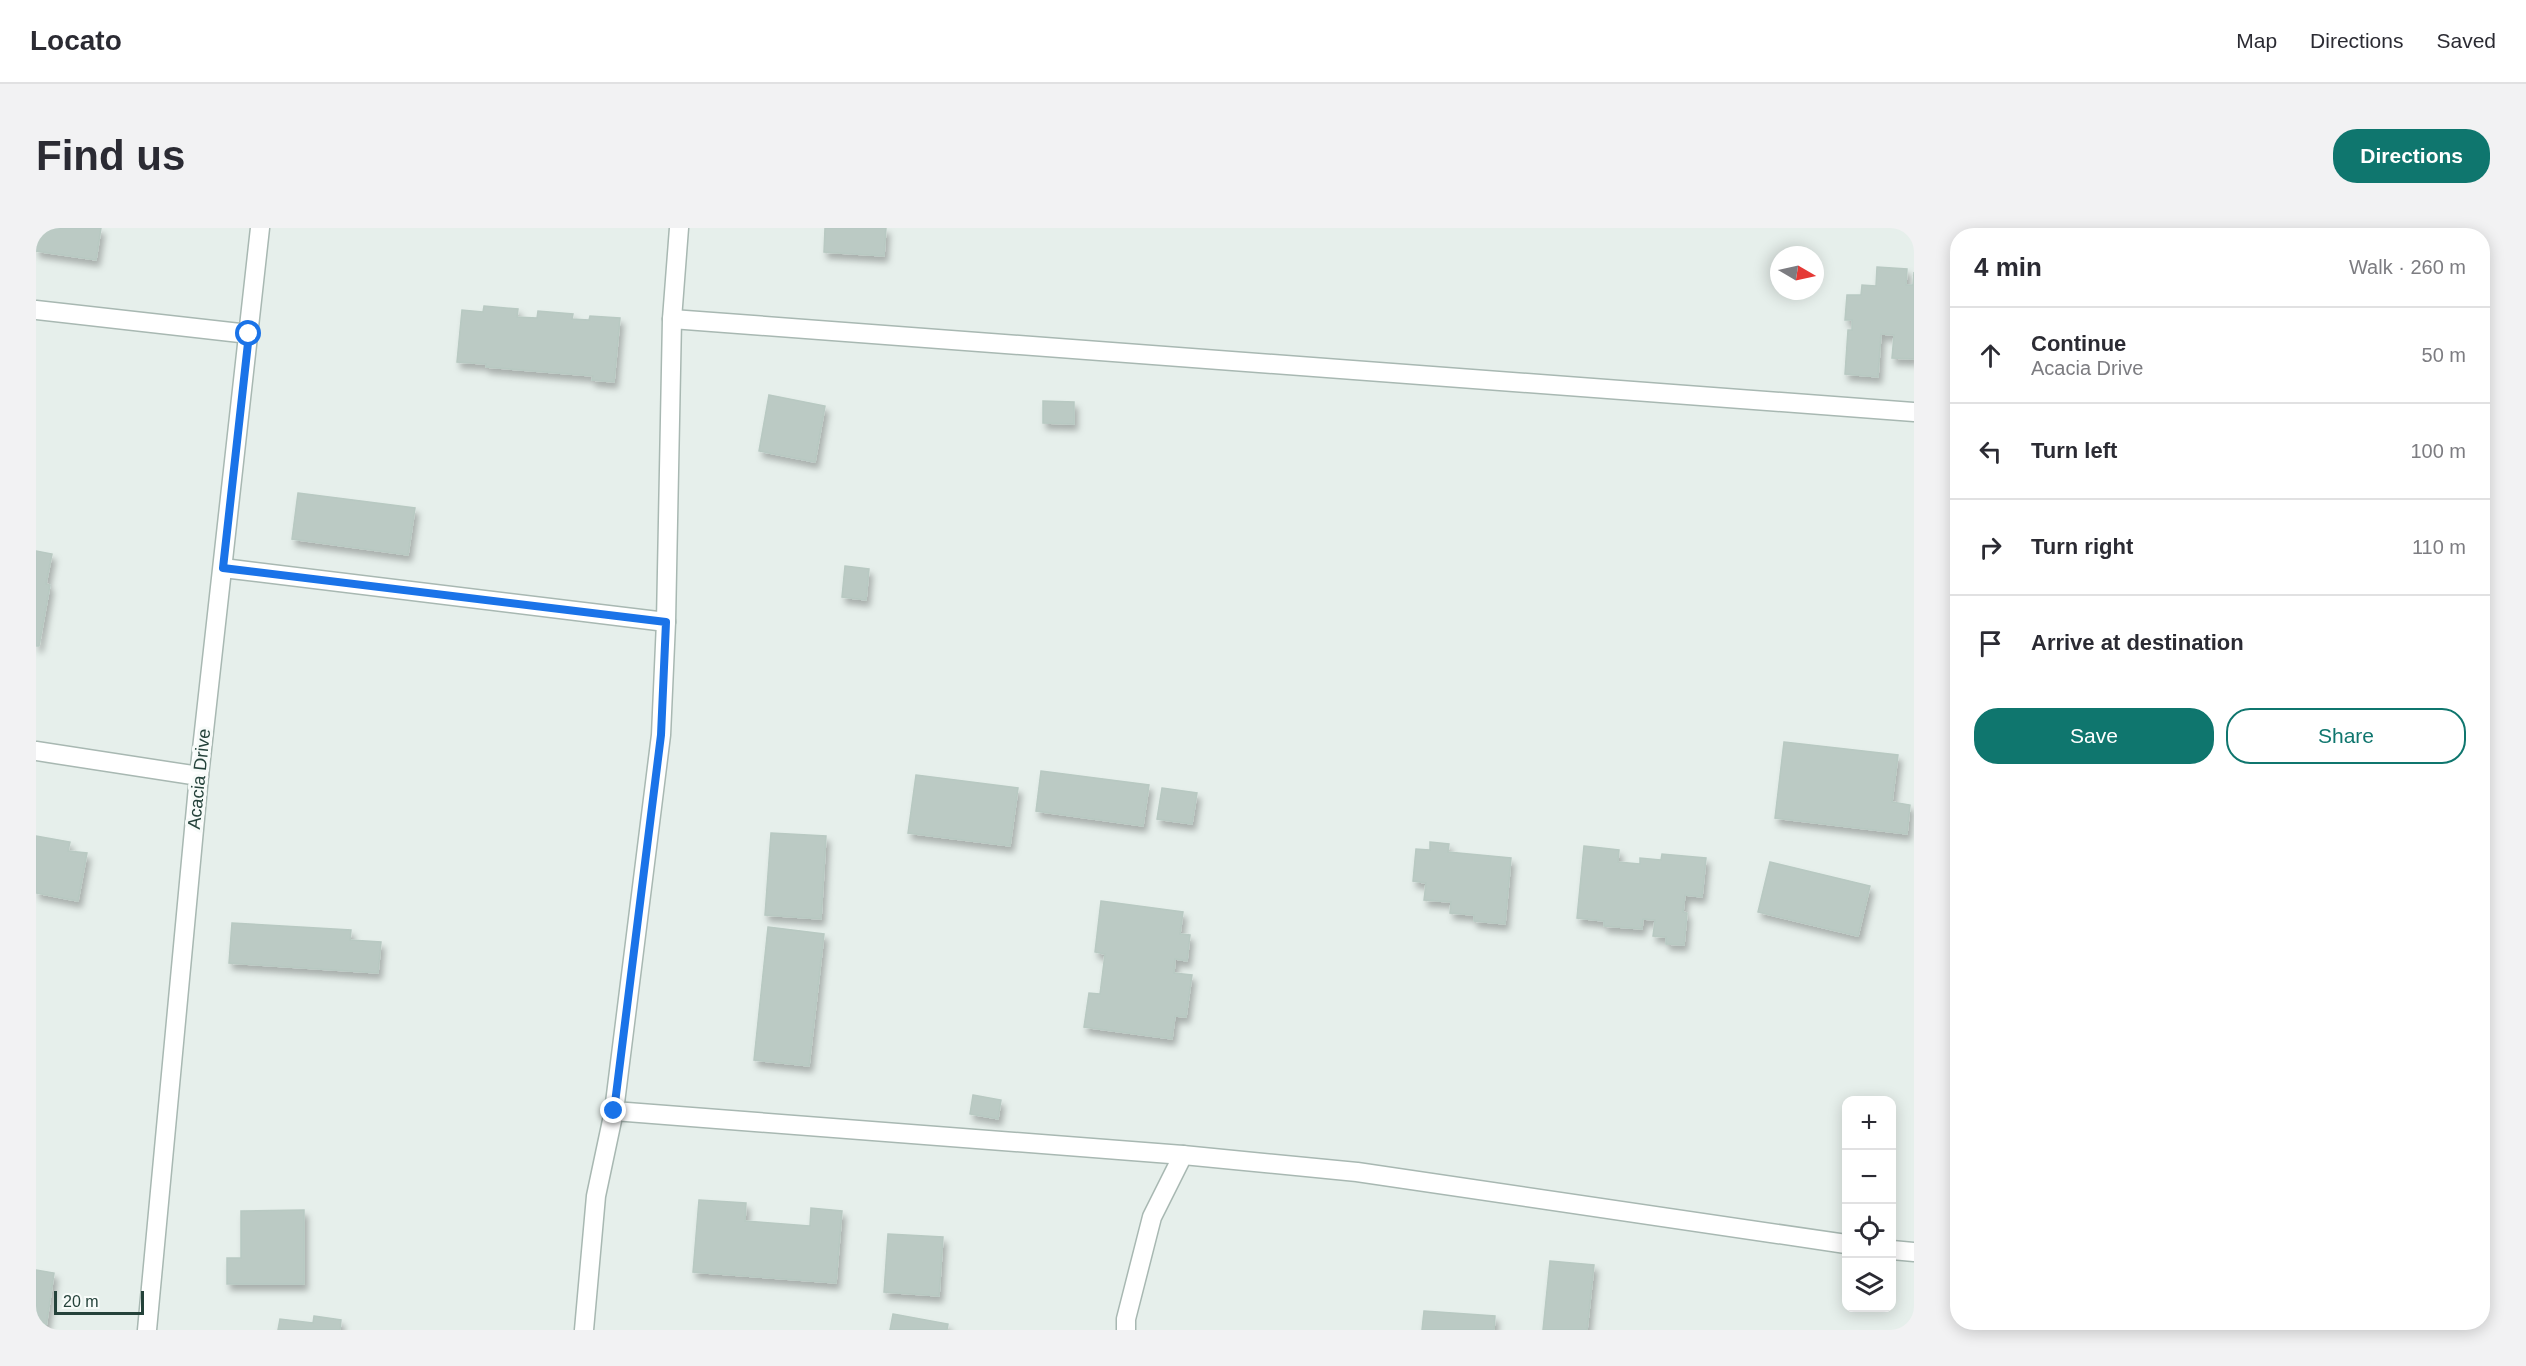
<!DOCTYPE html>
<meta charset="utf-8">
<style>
body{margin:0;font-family:Helvetica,sans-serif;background:#f2f2f3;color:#2b2b33}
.controls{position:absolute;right:18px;bottom:18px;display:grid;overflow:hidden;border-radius:12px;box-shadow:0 3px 15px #0003}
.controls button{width:54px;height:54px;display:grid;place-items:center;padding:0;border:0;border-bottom:2px solid #e1e1e2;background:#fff;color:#2b2b33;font:30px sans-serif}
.compass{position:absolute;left:1734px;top:18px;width:54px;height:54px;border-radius:50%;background:#fff;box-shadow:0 3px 15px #0003;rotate:99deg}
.scale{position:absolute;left:18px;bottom:15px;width:90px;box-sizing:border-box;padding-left:6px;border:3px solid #24423a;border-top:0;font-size:16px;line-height:21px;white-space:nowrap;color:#24423a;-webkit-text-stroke:4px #f7fbf9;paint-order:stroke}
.stop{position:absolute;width:18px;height:18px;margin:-14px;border:4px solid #1a73e8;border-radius:50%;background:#fff}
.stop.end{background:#1a73e8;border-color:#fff;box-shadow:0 2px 6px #0008}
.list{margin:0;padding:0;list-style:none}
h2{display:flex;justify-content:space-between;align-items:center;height:78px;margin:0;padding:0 24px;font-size:26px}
h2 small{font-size:20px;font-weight:400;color:#7c7c81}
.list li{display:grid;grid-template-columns:39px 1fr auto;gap:18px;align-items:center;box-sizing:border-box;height:96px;padding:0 24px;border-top:2px solid #e1e1e2}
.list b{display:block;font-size:22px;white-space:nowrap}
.list p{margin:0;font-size:20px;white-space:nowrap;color:#7c7c81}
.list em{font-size:20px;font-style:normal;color:#7c7c81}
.actions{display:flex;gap:12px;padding:18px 24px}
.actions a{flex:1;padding:14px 0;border:2px solid #0f766e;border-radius:24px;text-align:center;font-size:21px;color:#0f766e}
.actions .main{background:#0f766e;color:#fff}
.icon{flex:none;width:33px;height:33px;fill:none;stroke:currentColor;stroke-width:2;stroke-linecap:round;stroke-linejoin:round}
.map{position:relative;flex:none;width:1878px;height:1102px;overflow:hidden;border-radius:24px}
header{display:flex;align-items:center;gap:36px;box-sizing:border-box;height:84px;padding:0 30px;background:#fff;border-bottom:2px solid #e1e1e2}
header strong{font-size:28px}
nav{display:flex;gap:33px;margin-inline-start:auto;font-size:21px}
.intro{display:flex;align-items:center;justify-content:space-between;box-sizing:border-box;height:144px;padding:0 36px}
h1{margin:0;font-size:42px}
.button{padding:15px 27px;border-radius:24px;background:#0f766e;color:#fff;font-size:21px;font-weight:700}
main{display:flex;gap:36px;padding:0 36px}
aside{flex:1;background:#fff;border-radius:24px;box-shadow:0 3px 15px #0003}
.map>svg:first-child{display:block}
.building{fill:#bbcac4;stroke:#b8c9c2;stroke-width:1.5;filter:url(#shadow)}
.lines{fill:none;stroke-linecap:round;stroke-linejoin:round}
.street-casing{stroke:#a8b8b2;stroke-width:21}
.street{stroke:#fff;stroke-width:18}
.route{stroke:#1a73e8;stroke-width:8}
.labels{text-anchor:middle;stroke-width:6;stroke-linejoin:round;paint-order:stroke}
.street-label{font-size:18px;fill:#24423a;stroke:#f7fbf9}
</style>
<header>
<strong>Locato</strong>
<nav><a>Map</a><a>Directions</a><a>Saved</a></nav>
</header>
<div class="intro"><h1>Find us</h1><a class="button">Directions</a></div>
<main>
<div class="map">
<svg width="1878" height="1102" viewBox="0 0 1878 1102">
<defs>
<filter id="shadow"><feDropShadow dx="3.5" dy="6" stdDeviation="3" flood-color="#0004"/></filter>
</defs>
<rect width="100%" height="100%" fill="#e6efeb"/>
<g class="building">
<polygon points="0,0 65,0 60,32 0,23"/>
<polygon points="789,0 850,0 848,28 788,24"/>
<polygon points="1841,39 1871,41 1870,57 1877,57 1878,44 1878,131 1856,130 1858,107 1845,106 1842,149 1809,146 1812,102 1816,102 1816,92 1809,92 1811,67 1825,67 1826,57 1840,58"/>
<polygon points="448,78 482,81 481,89 501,90 502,83 537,86 536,91 553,92 554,88 584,90 578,154 556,152 557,148 450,139 450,136 421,134 426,82 447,84"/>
<polygon points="733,167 789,178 779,234 723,223"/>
<polygon points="1007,173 1038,174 1038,196 1007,195"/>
<polygon points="262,265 379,280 372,327 256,311"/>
<polygon points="0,323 16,326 10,356 14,357 3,418 0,418"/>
<polygon points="809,338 833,341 830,372 806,369"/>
<polygon points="1748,514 1862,527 1856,574 1874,577 1871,606 1739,590"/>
<polygon points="1005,543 1113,557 1107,598 1000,583"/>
<polygon points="880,547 982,560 974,618 872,605"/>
<polygon points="1126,560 1161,565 1156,596 1121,591"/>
<polygon points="735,605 790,608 785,691 729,687"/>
<polygon points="0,608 34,614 32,623 51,625 42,673 0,665"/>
<polygon points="1394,614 1413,616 1412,624 1475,630 1469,696 1438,693 1438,687 1414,685 1415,674 1388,672 1390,655 1377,653 1380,621 1394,622"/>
<polygon points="1548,618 1583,622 1582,634 1604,636 1604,630 1625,632 1626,626 1670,630 1666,669 1649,667 1647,684 1651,685 1648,717 1630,716 1630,709 1617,708 1619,692 1607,691 1606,701 1568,698 1568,693 1541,690"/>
<polygon points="1734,634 1834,658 1822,708 1722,684"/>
<polygon points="1065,673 1147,684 1144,706 1154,707 1151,733 1139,731 1138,745 1156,747 1150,789 1139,788 1136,811 1048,799 1053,765 1064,766 1069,726 1059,724"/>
<polygon points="196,695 315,702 314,712 345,714 342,745 193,735"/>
<polygon points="732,699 788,706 773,838 718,832"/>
<polygon points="937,867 965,872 962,891 934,886"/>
<polygon points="663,972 710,975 709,993 774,998 775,980 806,983 800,1055 657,1044"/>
<polygon points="268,982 268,1056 191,1056 191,1030 205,1030 205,983"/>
<polygon points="852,1006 907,1009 903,1068 848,1064"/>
<polygon points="1514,1033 1558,1037 1551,1102 1507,1102"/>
<polygon points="0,1042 18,1045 10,1099 0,1098"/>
<polygon points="1388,1083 1459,1088 1458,1102 1386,1102"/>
<polygon points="857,1086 912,1096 911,1102 854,1102"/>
<polygon points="278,1088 305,1092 304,1102 242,1102 244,1091 277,1095"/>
</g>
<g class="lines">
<defs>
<g id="street">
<polyline points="0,82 213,106"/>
<polyline points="636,91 1878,184"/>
<polyline points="187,340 630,394"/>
<polyline points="0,523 163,548"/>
<polyline points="578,883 1147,927 1321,944 1810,1016"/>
<polyline points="1856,1022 1878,1024"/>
<polyline points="111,1102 163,548 224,0"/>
<polyline points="548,1102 560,968 578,883 625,507 630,394 636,91 643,0"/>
<polyline points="1090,1102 1090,1091 1116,989 1147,927"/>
</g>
</defs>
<use href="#street" class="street-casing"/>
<use href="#street" class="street"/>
</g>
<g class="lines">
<polyline class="route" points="213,106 187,340 630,394 625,507 578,883"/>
</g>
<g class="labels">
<g class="street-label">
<text transform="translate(163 551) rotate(-84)" y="6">Acacia Drive</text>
</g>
</g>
</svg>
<div class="controls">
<button>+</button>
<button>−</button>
<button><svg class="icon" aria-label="locate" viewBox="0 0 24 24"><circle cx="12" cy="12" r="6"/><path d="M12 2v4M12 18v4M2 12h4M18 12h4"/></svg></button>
<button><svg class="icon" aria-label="layers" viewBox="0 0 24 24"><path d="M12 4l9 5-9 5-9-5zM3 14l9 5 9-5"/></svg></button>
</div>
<svg class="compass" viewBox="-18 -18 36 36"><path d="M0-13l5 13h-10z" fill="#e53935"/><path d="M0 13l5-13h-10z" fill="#7c7c81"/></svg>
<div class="scale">20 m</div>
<div class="stop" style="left:213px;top:106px"></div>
<div class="stop end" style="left:578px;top:883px"></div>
</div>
<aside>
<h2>4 min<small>Walk · 260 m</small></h2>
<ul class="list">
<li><svg class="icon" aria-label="ahead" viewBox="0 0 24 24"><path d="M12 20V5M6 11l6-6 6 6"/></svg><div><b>Continue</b><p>Acacia Drive</p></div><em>50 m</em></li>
<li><svg class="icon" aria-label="left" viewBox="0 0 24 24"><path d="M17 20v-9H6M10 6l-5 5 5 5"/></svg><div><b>Turn left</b></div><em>100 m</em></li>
<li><svg class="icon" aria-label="right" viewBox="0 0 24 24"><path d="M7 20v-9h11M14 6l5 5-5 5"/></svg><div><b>Turn right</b></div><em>110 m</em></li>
<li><svg class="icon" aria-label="arrive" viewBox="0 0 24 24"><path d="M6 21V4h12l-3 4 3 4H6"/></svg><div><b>Arrive at destination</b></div></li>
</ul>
<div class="actions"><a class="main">Save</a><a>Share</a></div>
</aside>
</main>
